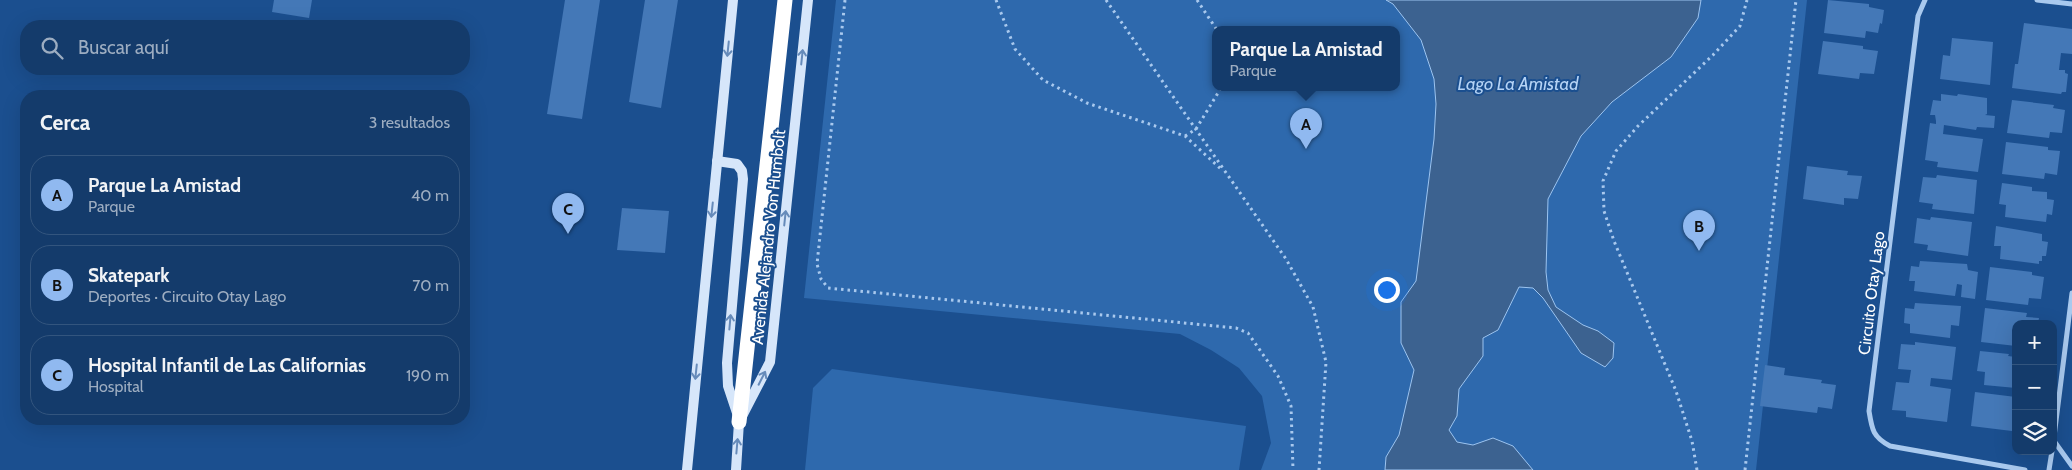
<!DOCTYPE html>
<html lang="es">
<meta charset="utf-8">
<style>
body{margin:0;font-family:Cabin,sans-serif;background:#1d4271;color:#f1f3f6}
.controls{position:absolute;right:15px;bottom:15px;display:grid;overflow:hidden;border-radius:10px;box-shadow:0 5px 20px #0002}
.controls button{width:45px;height:45px;display:grid;place-items:center;padding:0;border:0;border-bottom:1px solid #33557e;background:#143b6b;color:#f1f3f6;font:25px sans-serif}
.you{position:absolute;left:1386px;top:289px;width:18px;height:18px;margin:-12px;border:4px solid #fff;border-radius:50%;background:#1a73e8;box-shadow:0 0 0 8px #1a73e833}
.badge{display:grid;place-items:center;width:32px;height:32px;border-radius:50%;background:#90b9f0;color:#111;font-size:16px;font-weight:700}
.pin{position:absolute;translate:-50% -41px;filter:drop-shadow(0 1px 2px #0008)}
.pin::after{content:'';position:absolute;top:26px;width:18px;height:15px;background:inherit;clip-path:polygon(0 0,100% 0,50% 100%)}
.popup{position:absolute;left:1212px;top:26px;width:188px;height:65px;box-sizing:border-box;display:grid;place-content:center;border-radius:10px;background:#143b6b;filter:drop-shadow(0 1px 4px #0005);font-size:16px;white-space:nowrap;color:#9dadc1}
.popup b{font-size:19px;color:#f1f3f6}
.popup::after{content:'';position:absolute;left:50%;top:100%;margin-left:-10px;border:10px solid transparent;border-top-color:#143b6b}
.list{margin:0;padding:0;list-style:none}
h2{display:flex;justify-content:space-between;align-items:center;height:65px;margin:0;padding:0 20px;font-size:21px}
h2 small{font-size:16px;font-weight:400;color:#9dadc1}
.list li{display:grid;grid-template-columns:32px 1fr auto;gap:15px;align-items:center;box-sizing:border-box;height:80px;margin:0 10px 10px;padding:0 10px;border:1px solid #33557e;border-radius:20px}
.list b{display:block;font-size:19px;white-space:nowrap}
.list p{margin:0;font-size:16px;white-space:nowrap;color:#9dadc1}
.list em{font-size:16px;font-style:normal;color:#9dadc1}
.icon{flex:none;width:28px;height:28px;fill:none;stroke:currentColor;stroke-width:2;stroke-linecap:round;stroke-linejoin:round}
.map{position:relative;flex:none;width:2072px;height:470px;overflow:hidden}
.search{position:absolute;background:#143b6b;box-shadow:0 5px 20px #0002;left:20px;top:20px;width:450px;height:55px;display:flex;align-items:center;gap:12px;box-sizing:border-box;padding:0 18px;border-radius:20px;color:#9dadc1;font-size:19px}
.panel{position:absolute;background:#143b6b;box-shadow:0 5px 20px #0002;left:20px;top:90px;width:450px;height:335px;border-radius:20px}
.map>svg:first-child{display:block}
.green{fill:#2e69ad;fill-rule:evenodd}
.water{fill:#3c6290;stroke:#9cc4f0}
.building{fill:#4478b7}
.lines{fill:none;stroke-linecap:round;stroke-linejoin:round}
.path{stroke:#a9c9ee;stroke-width:3;stroke-dasharray:2.5 4;stroke-linecap:butt}
.minor{stroke:#a9c9ee;stroke-width:5}
.secondary{stroke:#d6e6fa;stroke-width:10}
.motorway{stroke:#fff;stroke-width:15}
.oneway{stroke:#668bba}
.labels{text-anchor:middle;stroke-width:4;stroke-linejoin:round;paint-order:stroke}
.street-label{font-size:16px;fill:#fff;stroke:#1b4f8f}
.water-label{font-size:18px;font-style:italic;fill:#b5d3f5;stroke:#1b4f8f}
</style>
<div class="map">
<svg width="2072" height="470" viewBox="0 0 2072 470">
<rect width="100%" height="100%" fill="#1b4f8f"/>
<g class="green">
<path d="M836 0H1807L1756 470H1261L1271 443 1262 396 1239 368 1211 350 1180 334 804 298ZM1216 30H1396V88H1216Z"/>
<polygon points="832,369 1246,426 1239,470 805,470 813,388"/>
</g>
<polygon class="water" points="1386,0 1701,0 1698,18 1671,57 1612,102 1581,136 1548,199 1546,272 1548,290 1556,307 1583,325 1598,331 1614,343 1613,358 1605,367 1581,353 1543,298 1533,288 1519,287 1498,330 1483,338 1483,356 1459,389 1457,416 1449,430 1457,442 1473,445 1493,438 1513,446 1533,470 1385,470 1386,457 1399,435 1414,370 1401,343 1401,302 1416,281 1434,139 1436,104 1434,79 1421,40 1393,4"/>
<g class="building">
<polygon points="274,0 312,0 309,18 272,12"/>
<polygon points="565,0 600,0 582,119 547,114"/>
<polygon points="645,0 678,0 661,108 629,102"/>
<polygon points="1828,0 1869,4 1869,7 1884,10 1882,24 1880,23 1878,33 1866,31 1865,38 1824,33"/>
<polygon points="2024,23 2072,29 2072,54 2061,53 2059,70 2065,70 2065,73 2068,74 2066,92 2062,92 2061,94 2012,88 2015,64 2018,64"/>
<polygon points="1952,38 1993,42 1990,85 1940,79 1943,55 1950,56"/>
<polygon points="1823,41 1863,46 1863,49 1878,51 1874,74 1860,73 1859,79 1818,74"/>
<polygon points="1941,94 1957,96 1958,94 1987,98 1987,114 1985,115 1995,116 1994,128 1977,127 1976,130 1944,125 1943,134 1983,139 1978,172 1937,167 1938,162 1925,160 1930,123 1936,124 1936,121 1935,115 1930,115 1933,100 1941,101"/>
<polygon points="2012,100 2054,105 2053,108 2065,110 2062,133 2050,132 2049,138 2007,133"/>
<polygon points="2006,142 2048,147 2048,150 2060,151 2057,175 2045,173 2044,179 2002,174"/>
<polygon points="1807,166 1848,171 1847,175 1862,176 1858,199 1844,198 1844,205 1803,199"/>
<polygon points="1937,175 1977,180 1974,214 1932,209 1933,204 1919,202 1923,177 1936,178"/>
<polygon points="2002,183 2032,187 2032,191 2047,192 2047,199 2054,200 2052,215 2047,214 2046,222 2005,217 2006,205 1999,204"/>
<polygon points="622,208 669,211 665,253 617,250"/>
<polygon points="1931,217 1972,222 1968,256 1927,250 1928,245 1914,243 1917,218 1930,220"/>
<polygon points="1996,226 2042,234 2042,241 2048,242 2046,256 2042,256 2042,261 2039,261 2039,264 2000,259 2001,246 1994,246"/>
<polygon points="1920,261 1967,264 1968,270 1978,272 1975,299 1961,297 1962,285 1957,284 1955,296 1914,291 1915,281 1909,281 1911,266 1919,267"/>
<polygon points="1990,267 2032,272 2032,275 2044,277 2041,299 2029,298 2028,305 1986,300"/>
<polygon points="1915,303 1961,306 1959,326 1951,325 1950,338 1910,333 1910,324 1904,323 1905,308 1914,309"/>
<polygon points="1985,308 2027,313 2026,317 2039,318 2038,324 2016,324 2016,346 1981,342"/>
<polygon points="1915,342 1956,347 1952,380 1931,378 1930,386 1951,389 1947,422 1906,417 1906,411 1892,410 1896,382 1909,383 1911,370 1898,369 1901,344 1915,345"/>
<polygon points="1980,351 2009,354 2008,356 2016,357 2016,388 1984,385 1985,372 1977,371"/>
<polygon points="1765,365 1785,368 1784,375 1822,380 1821,383 1836,385 1832,409 1818,407 1817,413 1760,406"/>
<polygon points="1975,392 2016,397 2016,423 2013,423 2012,431 1971,426"/>
</g>
<g class="lines">
<g class="path">
<polyline points="845,0 817,264 821,279 828,288 1236,328 1248,333 1278,376 1291,406 1293,470"/>
<polyline points="996,0 1015,49 1043,80 1087,103 1185,136 1222,170"/>
<polyline points="1106,0 1286,259 1313,307 1326,362 1319,470"/>
<polyline points="1197,0 1217,30"/>
<polyline points="1185,136 1196,129 1221,88"/>
<polyline points="1697,470 1692,441 1676,391 1614,241 1604,211 1603,181 1616,151 1638,126 1713,55 1740,26 1747,0"/>
<polyline points="1745,470 1796,0"/>
</g>
<g class="minor">
<path d="M1925 0 1918 16 1869 411C1872 430 1873 437 1890 446L2025 470"/>
<polyline points="2037,0 2072,4"/>
<polyline points="2054,441 2072,466"/>
<polyline points="2053,445 2072,293"/>
<polyline points="2049,470 2052,451"/>
</g>
<g class="secondary">
<polyline points="717,161 737,164 742,171 743,179 727,363 728,386 738,416"/>
<polyline points="687,470 733,0"/>
<polyline points="736,470 739,422 770,362 808,0"/>
</g>
<polyline class="motorway" points="739,422 785,0"/>
</g>
<defs><path id="oneway-shaft" d="M-6 0H5M1.5-3L5.5 0L1.5 3" fill="none" stroke-width="1.6" stroke-linecap="round" stroke-linejoin="round" transform="scale(1.25)"/></defs>
<g class="oneway">
<use href="#oneway-shaft" transform="translate(728 49) rotate(96)"/>
<use href="#oneway-shaft" transform="translate(802 57) rotate(-84)"/>
<use href="#oneway-shaft" transform="translate(712 210) rotate(96)"/>
<use href="#oneway-shaft" transform="translate(785 218) rotate(-84)"/>
<use href="#oneway-shaft" transform="translate(730 322) rotate(-85)"/>
<use href="#oneway-shaft" transform="translate(696 372) rotate(96)"/>
<use href="#oneway-shaft" transform="translate(762 378) rotate(-63)"/>
<use href="#oneway-shaft" transform="translate(737 446) rotate(-85)"/>
</g>
<g class="labels">
<g class="street-label">
<text transform="translate(768 237) rotate(-84)" y="6">Avenida Alejandro Von Humbolt</text>
<text transform="translate(1871 293) rotate(-83)" y="6">Circuito Otay Lago</text>
</g>
<g class="water-label">
<text x="1518" y="90">Lago La Amistad</text>
</g>
</g>
</svg>
<div class="controls">
<button>+</button>
<button>−</button>
<button><svg class="icon" aria-label="layers" viewBox="0 0 24 24"><path d="M12 4l9 5-9 5-9-5zM3 14l9 5 9-5"/></svg></button>
</div>
<div class="you"></div>
<div class="pin badge" style="left:1306px;top:149px">A</div>
<div class="popup"><b>Parque La Amistad</b>Parque</div>
<div class="pin badge" style="left:1699px;top:251px">B</div>
<div class="pin badge" style="left:568px;top:234px">C</div>
<div class="search"><svg class="icon" aria-label="search" viewBox="0 0 24 24"><circle cx="10" cy="10" r="6"/><path d="M15 15l6 6"/></svg>Buscar aquí</div>
<section class="panel">
<h2>Cerca<small>3 resultados</small></h2>
<ul class="list">
<li><span class="badge">A</span><div><b>Parque La Amistad</b><p>Parque</p></div><em>40 m</em></li>
<li><span class="badge">B</span><div><b>Skatepark</b><p>Deportes · Circuito Otay Lago</p></div><em>70 m</em></li>
<li><span class="badge">C</span><div><b>Hospital Infantil de Las Californias</b><p>Hospital</p></div><em>190 m</em></li>
</ul>
</section>
</div>
